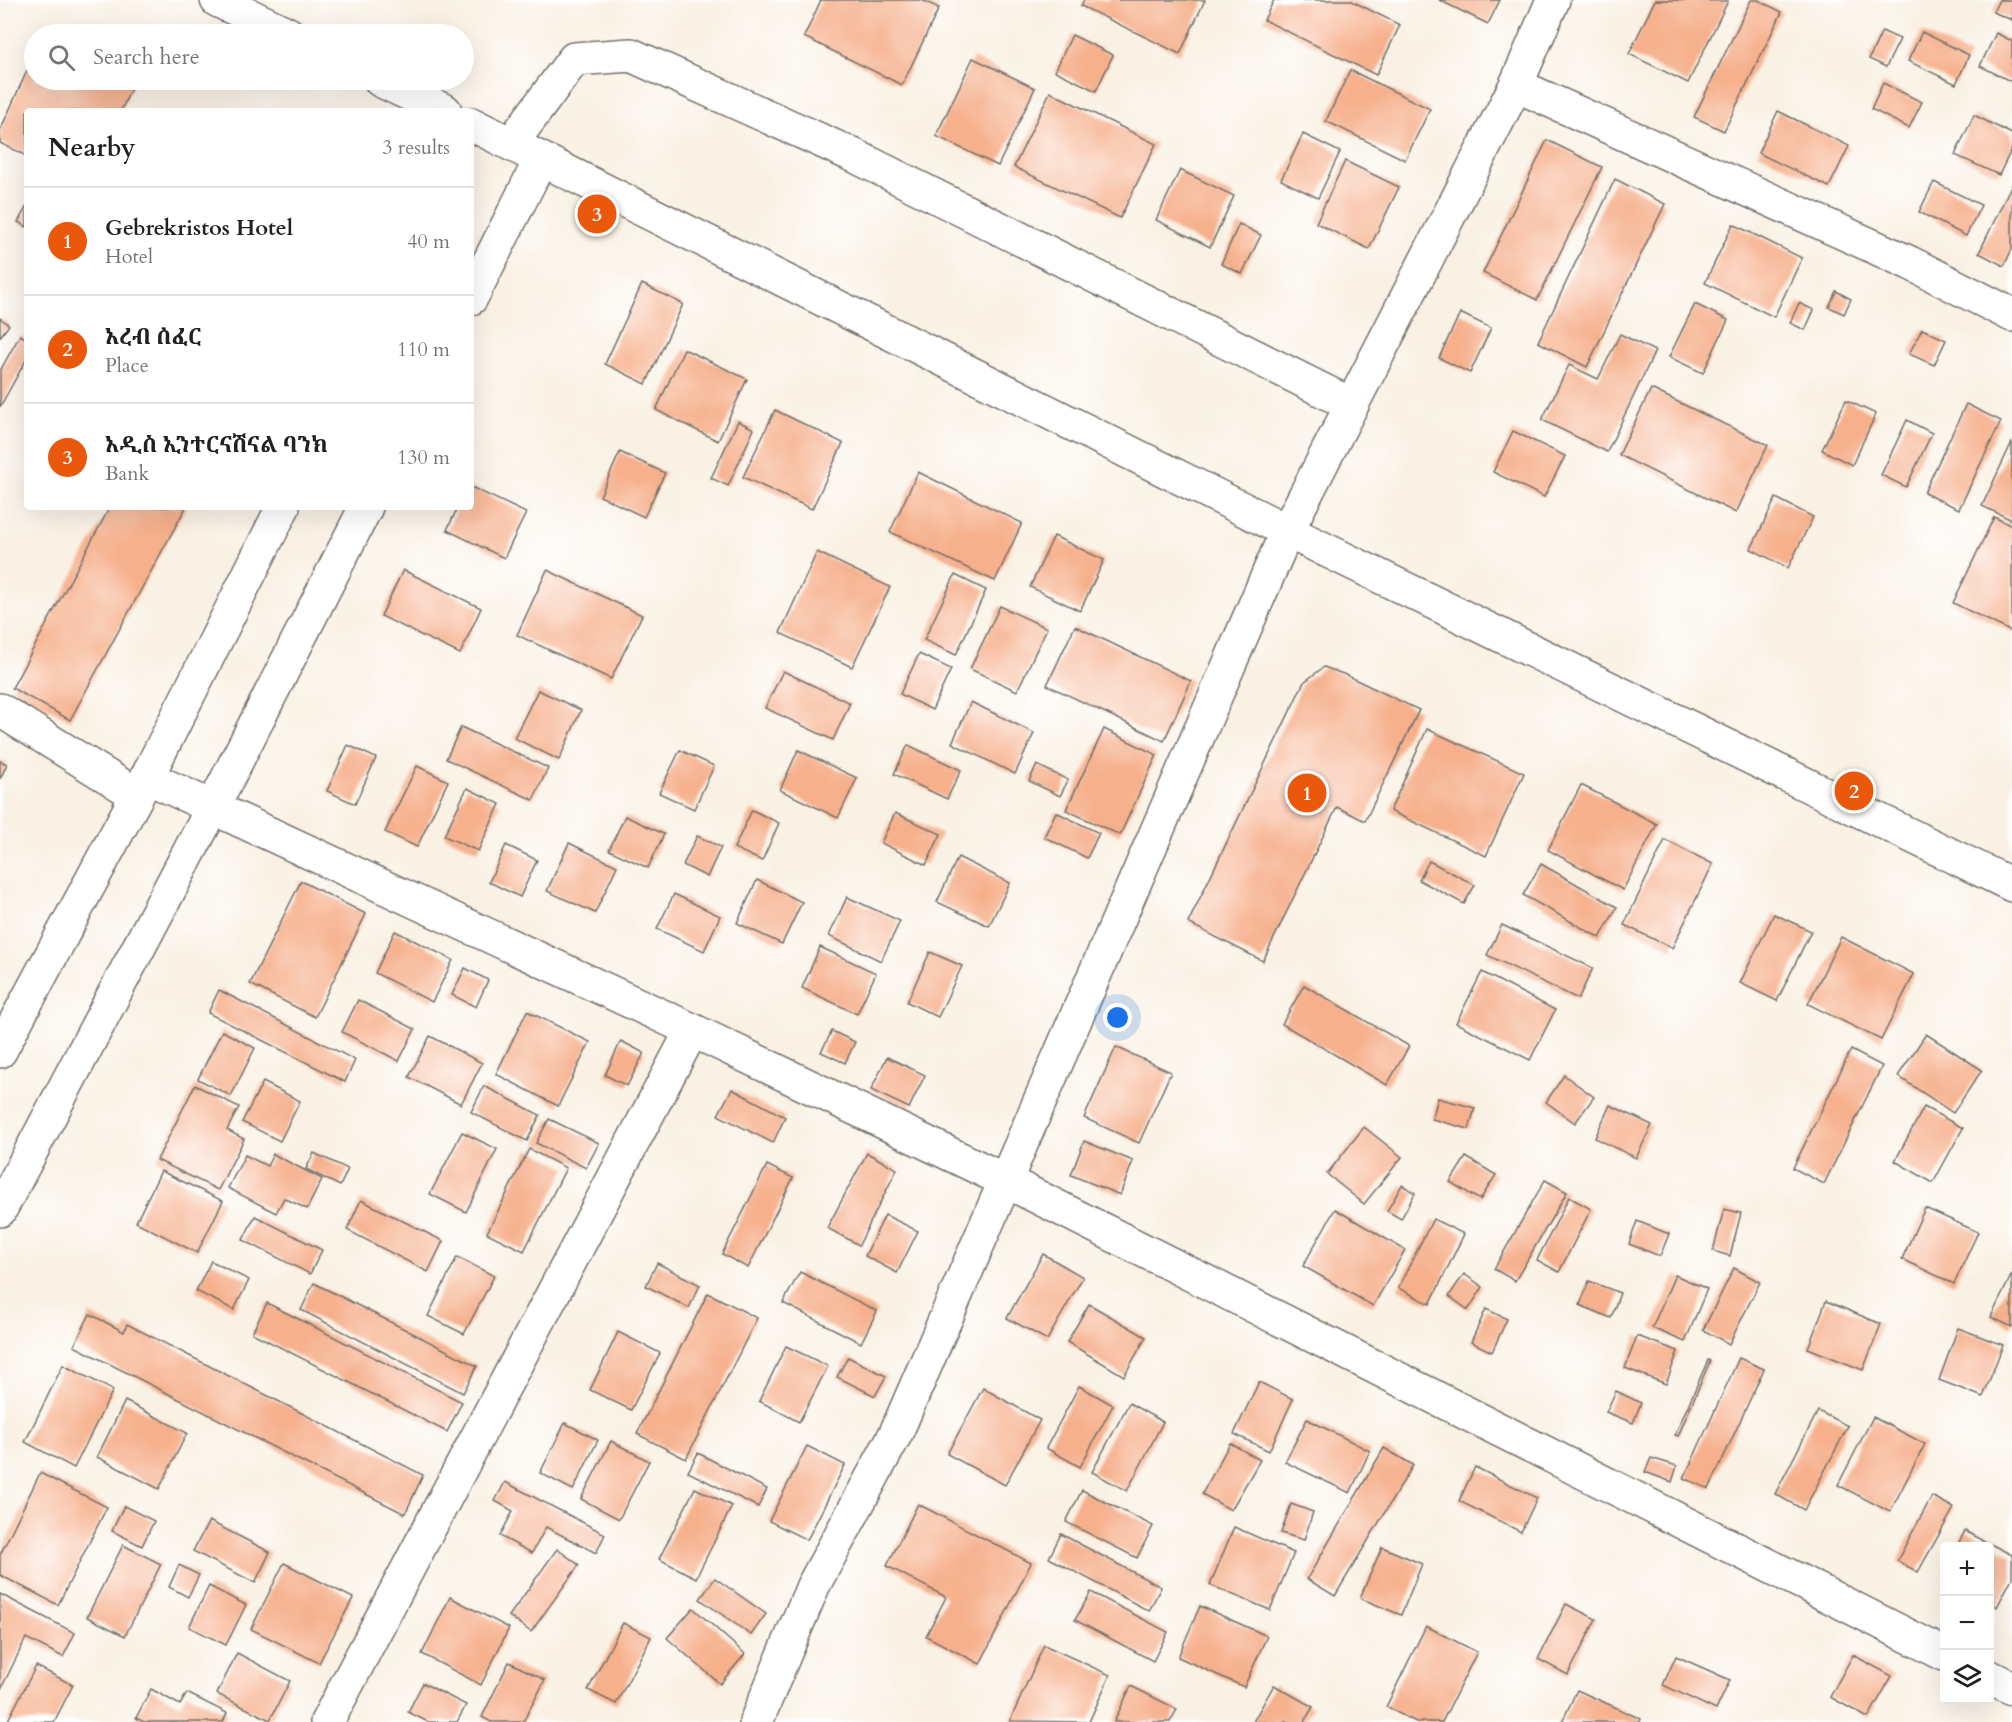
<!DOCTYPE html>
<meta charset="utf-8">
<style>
body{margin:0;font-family:Cardo,"Noto Serif Ethiopic",serif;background:#f6f6f6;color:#202124}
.controls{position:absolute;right:18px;bottom:18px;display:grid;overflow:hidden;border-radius:6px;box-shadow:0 6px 24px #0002}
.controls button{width:54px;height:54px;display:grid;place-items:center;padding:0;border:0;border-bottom:2px solid #e0e0e0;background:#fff;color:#202124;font:30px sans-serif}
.you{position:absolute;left:1118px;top:1018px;width:21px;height:21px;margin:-15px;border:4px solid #fff;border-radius:50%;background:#1a73e8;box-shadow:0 0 0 9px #1a73e833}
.badge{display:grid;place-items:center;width:39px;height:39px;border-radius:50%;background:#ea580c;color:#fff;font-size:20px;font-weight:700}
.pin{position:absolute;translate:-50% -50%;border:3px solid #fff;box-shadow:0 2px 6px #0006}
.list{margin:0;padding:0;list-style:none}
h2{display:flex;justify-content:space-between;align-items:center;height:78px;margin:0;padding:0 24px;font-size:26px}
h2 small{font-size:20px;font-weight:400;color:#757577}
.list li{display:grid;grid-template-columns:39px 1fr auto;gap:18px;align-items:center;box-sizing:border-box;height:108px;padding:0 24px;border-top:2px solid #e0e0e0}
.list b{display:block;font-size:22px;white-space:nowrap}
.list p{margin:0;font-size:20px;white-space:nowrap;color:#757577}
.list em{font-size:20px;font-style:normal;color:#757577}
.icon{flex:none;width:33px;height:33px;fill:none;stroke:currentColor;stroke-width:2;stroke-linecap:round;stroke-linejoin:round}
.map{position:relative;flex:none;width:2012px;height:1722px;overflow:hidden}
.search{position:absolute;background:#fff;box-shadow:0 6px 24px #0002;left:24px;top:24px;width:450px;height:66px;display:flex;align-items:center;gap:15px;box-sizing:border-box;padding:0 21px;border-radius:33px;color:#757577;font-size:22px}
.panel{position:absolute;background:#fff;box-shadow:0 6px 24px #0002;left:24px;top:108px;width:450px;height:402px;border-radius:6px}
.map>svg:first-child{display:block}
.building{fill:#f6b08c}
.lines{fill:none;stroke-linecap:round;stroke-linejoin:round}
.minor-casing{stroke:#73706b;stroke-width:36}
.minor{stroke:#fff;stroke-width:33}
</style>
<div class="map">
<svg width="2012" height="1722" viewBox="0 0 2012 1722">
<rect width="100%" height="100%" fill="#fff"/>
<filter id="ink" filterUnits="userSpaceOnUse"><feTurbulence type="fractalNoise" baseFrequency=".0167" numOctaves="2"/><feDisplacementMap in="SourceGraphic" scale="12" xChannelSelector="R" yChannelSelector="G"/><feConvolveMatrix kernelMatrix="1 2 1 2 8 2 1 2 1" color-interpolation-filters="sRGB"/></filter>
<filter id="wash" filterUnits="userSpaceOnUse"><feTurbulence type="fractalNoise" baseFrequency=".008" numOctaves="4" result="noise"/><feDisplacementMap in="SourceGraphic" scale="24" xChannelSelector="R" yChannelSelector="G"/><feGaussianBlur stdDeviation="1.35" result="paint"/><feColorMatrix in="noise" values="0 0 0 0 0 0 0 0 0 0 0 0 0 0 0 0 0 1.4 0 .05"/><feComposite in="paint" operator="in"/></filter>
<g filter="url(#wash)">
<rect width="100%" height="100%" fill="#f9f1e3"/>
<g id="blocks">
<g class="building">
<polygon points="821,0 922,0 939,8 902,85 804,37"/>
<polygon points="1084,0 1205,0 1180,54 1081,6"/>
<polygon points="1274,0 1350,0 1400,25 1376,75 1264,20"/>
<polygon points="1439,0 1500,0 1488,24"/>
<polygon points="1655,0 1728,1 1688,83 1629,54"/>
<polygon points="1751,0 1758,0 1782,12 1724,131 1694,117"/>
<polygon points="1999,0 2012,0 2012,20 1993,12"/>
<polygon points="1882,31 1900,39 1886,67 1869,59"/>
<polygon points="1922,32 1969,55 1956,84 1908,61"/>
<polygon points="1996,33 2012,41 2012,82 1980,66"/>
<polygon points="1072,35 1113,55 1096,91 1055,71"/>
<polygon points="34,55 34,80 123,80 133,84 121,111 27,111 27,156 0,143 0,131"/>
<polygon points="973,58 1035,88 998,166 936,136"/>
<polygon points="1350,70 1430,109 1405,160 1326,121"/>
<polygon points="1883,83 1922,102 1909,128 1871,109"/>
<polygon points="1050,92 1156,144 1120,218 1014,167"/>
<polygon points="1778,111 1849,146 1829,187 1758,153"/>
<polygon points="1974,115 2012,134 2012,148 1999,175 1955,155"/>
<polygon points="1303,134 1340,152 1318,198 1281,180"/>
<polygon points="1547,140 1602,167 1537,300 1483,273"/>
<polygon points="1345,161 1399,187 1369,249 1316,223"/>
<polygon points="1180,170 1234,196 1210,247 1156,220"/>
<polygon points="1615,179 1665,204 1587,367 1538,342"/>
<polygon points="1934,182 1981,205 1966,236 1919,212"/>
<polygon points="2012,184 2012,249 2004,266 1979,253"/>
<polygon points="27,206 27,227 18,222"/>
<polygon points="1239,224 1261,235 1242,274 1221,264"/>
<polygon points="1733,224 1802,258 1774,317 1705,283"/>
<polygon points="642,284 683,304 646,384 605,364"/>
<polygon points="1836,291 1851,299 1844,314 1829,307"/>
<polygon points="1799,303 1814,310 1805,330 1790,323"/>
<polygon points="1695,304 1728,320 1703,373 1669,357"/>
<polygon points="1460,313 1491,328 1470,373 1439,358"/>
<polygon points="0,318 9,325 0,337"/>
<polygon points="1922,329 1946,340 1934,365 1909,354"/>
<polygon points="1620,334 1655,351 1607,452 1542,420 1569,365 1598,379"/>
<polygon points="20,335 27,339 27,358 0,407 0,371"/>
<polygon points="684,349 747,379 718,441 656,410"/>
<polygon points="1651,389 1768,445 1736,513 1619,455"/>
<polygon points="1846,400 1876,414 1852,465 1822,450"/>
<polygon points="1966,404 2001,421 1959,509 1924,493"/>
<polygon points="775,410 843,443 812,509 743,477"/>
<polygon points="1907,420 1932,433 1906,487 1881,475"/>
<polygon points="738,421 754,429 728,486 711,478"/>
<polygon points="1513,431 1565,456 1544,497 1493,472"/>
<polygon points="2012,442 2012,520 1982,506"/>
<polygon points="620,452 665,473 644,517 600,496"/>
<polygon points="918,472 1022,523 995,581 890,532"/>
<polygon points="471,487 526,513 504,558 447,530 458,507 471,507"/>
<polygon points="1776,498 1813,517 1788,568 1751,549"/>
<polygon points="110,507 186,507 70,720 12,688"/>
<polygon points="1994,517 2012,526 2012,632 1953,603"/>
<polygon points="1054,536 1104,560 1080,611 1030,587"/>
<polygon points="817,552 890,587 852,667 780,633"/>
<polygon points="403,570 481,608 460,654 381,616"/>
<polygon points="547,570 642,615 611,679 517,635"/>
<polygon points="955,575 986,590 956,655 924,640"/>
<polygon points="1000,606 1047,628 1017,691 970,669"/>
<polygon points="1075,626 1191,681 1164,741 1047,685"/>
<polygon points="919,654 951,669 932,710 900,694"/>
<polygon points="1324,667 1346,675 1419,710 1365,821 1337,807 1263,961 1188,923 1304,682"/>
<polygon points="783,671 850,703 833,740 765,708"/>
<polygon points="538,690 581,710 559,760 514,738"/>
<polygon points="971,702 1034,733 1015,774 952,743"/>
<polygon points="461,727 548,768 533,800 446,759"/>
<polygon points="1104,729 1157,755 1120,835 1066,810"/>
<polygon points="1427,729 1524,773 1486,856 1390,811"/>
<polygon points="348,745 376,758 355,804 327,791"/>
<polygon points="908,745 961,770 947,799 894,774"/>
<polygon points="680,750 714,766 694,809 659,793"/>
<polygon points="798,750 857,778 838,818 780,790"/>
<polygon points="0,761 7,764 0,779"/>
<polygon points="1037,765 1068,780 1060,796 1029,781"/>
<polygon points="417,766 448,781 417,847 385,832"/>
<polygon points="1581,785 1657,824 1623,890 1548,850"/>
<polygon points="467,788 500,804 478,851 444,836"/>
<polygon points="752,810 779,823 762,861 734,848"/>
<polygon points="1056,812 1099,833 1087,858 1044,837"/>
<polygon points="895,813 941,834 926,865 881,843"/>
<polygon points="625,816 664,834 648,868 609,850"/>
<polygon points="697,836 721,847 707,877 683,865"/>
<polygon points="1665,840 1713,864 1672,948 1624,925"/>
<polygon points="569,843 617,866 595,913 547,891"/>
<polygon points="506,845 537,860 520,897 489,882"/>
<polygon points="958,857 1010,883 989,926 937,902"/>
<polygon points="1429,861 1475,885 1464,904 1419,880"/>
<polygon points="1541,864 1617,907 1600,938 1523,895"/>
<polygon points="757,880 802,902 782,944 737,923"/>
<polygon points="301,881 366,914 315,1017 250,984"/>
<polygon points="674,894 720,916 704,951 657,929"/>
<polygon points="847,897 900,921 881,961 829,936"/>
<polygon points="1774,914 1811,931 1777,1001 1740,983"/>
<polygon points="1502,925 1593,968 1578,999 1487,955"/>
<polygon points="395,931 453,960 432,1002 375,973"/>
<polygon points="1841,937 1914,974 1881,1040 1808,1004"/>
<polygon points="820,947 876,973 857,1014 802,988"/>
<polygon points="930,952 962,966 938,1017 907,1002"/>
<polygon points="465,968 488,980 476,1007 452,995"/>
<polygon points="1482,972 1555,1010 1530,1060 1456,1023"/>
<polygon points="1304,985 1409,1046 1387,1085 1282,1024"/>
<polygon points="219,990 355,1060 345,1082 208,1013"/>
<polygon points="358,1000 415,1029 399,1061 342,1032"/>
<polygon points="527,1011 590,1042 558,1106 496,1074"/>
<polygon points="222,1031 255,1048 231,1096 198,1079"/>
<polygon points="832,1031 855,1042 845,1063 821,1052"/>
<polygon points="1926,1034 1982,1070 1953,1113 1898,1076"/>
<polygon points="430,1036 482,1063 461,1104 409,1077"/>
<polygon points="621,1041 644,1053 627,1086 605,1075"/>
<polygon points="1116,1047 1171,1072 1139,1143 1084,1118"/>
<polygon points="1851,1050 1882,1066 1824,1184 1793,1168"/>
<polygon points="887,1057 925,1075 909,1108 871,1090"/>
<polygon points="1564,1075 1594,1097 1575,1123 1546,1102"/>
<polygon points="263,1082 300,1101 280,1141 242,1122"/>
<polygon points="195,1085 239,1107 227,1130 244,1139 218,1190 157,1160"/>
<polygon points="484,1086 540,1115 527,1141 471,1112"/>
<polygon points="732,1089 785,1117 773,1143 718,1115"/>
<polygon points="1438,1098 1475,1108 1469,1129 1432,1119"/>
<polygon points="1610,1105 1652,1125 1636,1158 1595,1138"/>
<polygon points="1924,1107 1963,1128 1933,1183 1895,1161"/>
<polygon points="549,1119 599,1143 586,1168 536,1143"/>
<polygon points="1364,1127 1402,1157 1364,1204 1327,1174"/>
<polygon points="462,1132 497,1149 466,1212 430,1194"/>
<polygon points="1084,1141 1133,1161 1120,1195 1071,1175"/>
<polygon points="529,1149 566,1168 524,1251 487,1233"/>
<polygon points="314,1153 348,1169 340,1186 306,1169"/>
<polygon points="867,1153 897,1169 859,1245 827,1228"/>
<polygon points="273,1154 322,1179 307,1209 284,1198 276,1213 228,1188 245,1155 267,1166"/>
<polygon points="1466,1157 1496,1175 1480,1200 1450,1182"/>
<polygon points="767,1165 793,1178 748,1268 722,1254"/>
<polygon points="161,1171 223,1201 197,1253 136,1222"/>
<polygon points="1545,1180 1567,1192 1515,1281 1494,1269"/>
<polygon points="1402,1185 1415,1193 1401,1219 1387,1211"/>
<polygon points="1569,1197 1591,1209 1559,1272 1537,1260"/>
<polygon points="361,1200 443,1241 428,1272 347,1230"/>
<polygon points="1925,1208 1978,1232 1954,1284 1902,1259"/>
<polygon points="1335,1209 1405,1250 1373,1306 1303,1266"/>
<polygon points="1724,1209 1741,1213 1730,1256 1713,1251"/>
<polygon points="885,1215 918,1231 897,1273 865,1256"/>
<polygon points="255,1216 322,1250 310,1274 243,1240"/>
<polygon points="1433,1219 1464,1234 1430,1304 1398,1288"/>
<polygon points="1637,1221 1669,1234 1660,1256 1629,1244"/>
<polygon points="1043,1254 1083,1277 1047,1340 1007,1318"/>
<polygon points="457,1257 494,1276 464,1334 428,1316"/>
<polygon points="211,1261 249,1280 234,1310 196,1291"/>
<polygon points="657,1263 700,1285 689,1308 646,1286"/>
<polygon points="1734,1268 1760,1282 1729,1344 1703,1330"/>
<polygon points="800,1272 877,1311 861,1343 783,1303"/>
<polygon points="1464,1274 1483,1287 1468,1310 1449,1296"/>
<polygon points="2012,1274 2012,1327 1991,1317"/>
<polygon points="1675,1275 1707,1289 1685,1342 1652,1328"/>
<polygon points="1589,1281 1620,1293 1611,1318 1580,1305"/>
<polygon points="314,1283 477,1366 463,1393 301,1310"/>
<polygon points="708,1293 757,1318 686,1459 637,1434"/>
<polygon points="1826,1301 1881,1324 1863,1370 1808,1348"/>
<polygon points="267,1303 462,1402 447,1432 252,1333"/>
<polygon points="1089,1304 1146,1337 1124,1376 1067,1342"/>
<polygon points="1486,1309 1507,1319 1492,1352 1471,1342"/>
<polygon points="90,1314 124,1332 127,1324 423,1475 405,1514 74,1346"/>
<polygon points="1958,1328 2003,1345 1983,1397 1939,1380"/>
<polygon points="618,1332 660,1353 631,1410 590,1390"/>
<polygon points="1637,1336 1678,1351 1666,1384 1625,1368"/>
<polygon points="786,1346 828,1366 799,1422 759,1401"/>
<polygon points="848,1357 886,1376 875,1396 837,1377"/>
<polygon points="1739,1358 1764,1369 1709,1489 1684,1478"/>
<polygon points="1708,1360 1710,1361 1678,1436 1675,1435"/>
<polygon points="63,1365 113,1390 74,1468 25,1442"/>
<polygon points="1259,1382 1293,1399 1269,1451 1234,1434"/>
<polygon points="1079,1386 1113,1405 1080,1467 1046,1448"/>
<polygon points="983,1388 1040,1420 1005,1485 947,1454"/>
<polygon points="1616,1391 1641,1403 1633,1423 1606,1412"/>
<polygon points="125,1401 187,1433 159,1489 97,1457"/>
<polygon points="1129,1403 1163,1422 1127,1491 1092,1472"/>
<polygon points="1818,1411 1848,1426 1804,1510 1775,1494"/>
<polygon points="1873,1417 1925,1444 1890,1512 1838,1485"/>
<polygon points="1307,1419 1370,1451 1350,1493 1285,1462"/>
<polygon points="565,1423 598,1440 573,1490 540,1473"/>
<polygon points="611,1441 649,1461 619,1519 581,1499"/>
<polygon points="1230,1443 1260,1460 1231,1510 1202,1494"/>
<polygon points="807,1446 845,1465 807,1540 769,1521"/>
<polygon points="1384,1448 1413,1465 1335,1596 1307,1579"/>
<polygon points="698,1453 767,1489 758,1507 688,1472"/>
<polygon points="1651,1458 1677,1466 1672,1482 1645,1472"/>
<polygon points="1475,1467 1537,1498 1521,1532 1459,1501"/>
<polygon points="40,1473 107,1507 58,1605 0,1575 0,1555"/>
<polygon points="505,1482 605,1534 596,1553 546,1527 532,1553 500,1536 513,1511 495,1501"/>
<polygon points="695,1488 732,1506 696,1578 659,1559"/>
<polygon points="1082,1490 1153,1526 1137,1558 1066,1522"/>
<polygon points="1932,1496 1954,1508 1918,1572 1897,1561"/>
<polygon points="918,1504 1031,1563 980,1664 926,1636 946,1597 887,1566"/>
<polygon points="1291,1504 1313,1512 1304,1540 1281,1533"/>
<polygon points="124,1506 154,1521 142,1546 112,1531"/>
<polygon points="209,1521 270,1552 255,1583 193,1551"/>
<polygon points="1234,1527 1294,1553 1270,1610 1210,1585"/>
<polygon points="1965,1531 2012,1555 2012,1578 1997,1607 1990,1603 1990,1546 1957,1546"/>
<polygon points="1061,1534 1161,1587 1149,1611 1049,1558"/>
<polygon points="123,1545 161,1564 125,1636 87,1617"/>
<polygon points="1382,1547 1422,1564 1401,1615 1360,1598"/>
<polygon points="557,1549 579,1565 531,1632 509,1616"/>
<polygon points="284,1563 353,1598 319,1663 251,1629"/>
<polygon points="179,1565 199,1575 188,1597 169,1587"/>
<polygon points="715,1578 766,1614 751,1635 700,1599"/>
<polygon points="209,1586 246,1605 226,1645 189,1627"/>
<polygon points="1091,1592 1168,1632 1153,1661 1075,1620"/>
<polygon points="0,1594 75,1633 63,1657 26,1638 0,1691"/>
<polygon points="450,1597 509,1628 481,1685 422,1654"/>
<polygon points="1566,1604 1596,1619 1568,1675 1538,1659"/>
<polygon points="1200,1606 1267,1636 1244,1687 1178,1657"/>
<polygon points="693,1608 745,1654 720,1684 667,1638"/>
<polygon points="623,1623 651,1637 616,1704 588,1690"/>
<polygon points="1426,1626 1477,1652 1442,1722 1416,1722 1386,1707"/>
<polygon points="1044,1645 1110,1675 1089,1722 1010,1721"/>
<polygon points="237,1653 290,1681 270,1720 217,1694"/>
<polygon points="1853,1655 1892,1676 1868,1718 1830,1697"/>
<polygon points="1676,1656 1730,1680 1716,1710 1663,1685"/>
<polygon points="509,1662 545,1680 523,1722 491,1722 482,1717"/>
<polygon points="36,1666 73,1685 54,1722 7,1722"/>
<polygon points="423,1683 466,1705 457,1722 428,1722 408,1712"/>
<polygon points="1274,1685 1313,1707 1304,1722 1253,1722"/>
<polygon points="1131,1686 1177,1709 1170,1722 1114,1722"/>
<polygon points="151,1689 180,1705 187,1693 227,1713 223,1722 144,1722 136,1718"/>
<polygon points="1577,1690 1641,1719 1640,1722 1562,1722"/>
</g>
</g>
</g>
<g filter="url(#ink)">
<use href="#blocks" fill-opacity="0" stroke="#73706b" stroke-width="1.5"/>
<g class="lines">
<defs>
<g id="minor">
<polyline points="217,0 288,34"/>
<polyline points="380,80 445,111"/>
<polyline points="1516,85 1910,263 2012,315"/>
<polyline points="471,124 1287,531 2012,885"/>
<polyline points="511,144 574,59 631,55 855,156 1352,405"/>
<polyline points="471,298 541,159"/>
<polyline points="0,710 137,795"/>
<polyline points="147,777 692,1030 1004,1180 1944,1654"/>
<polyline points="0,1051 147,777 283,507"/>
<polyline points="0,1210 213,807 366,507"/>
<polyline points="1990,1677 2012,1688"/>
<polyline points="327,1722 692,1030"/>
<polyline points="756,1722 813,1586 896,1433 1287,531 1516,85 1553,0"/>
</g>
</defs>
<use href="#minor" class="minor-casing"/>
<use href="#minor" class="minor"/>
</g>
</g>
</svg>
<div class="controls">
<button>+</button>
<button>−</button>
<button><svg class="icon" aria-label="layers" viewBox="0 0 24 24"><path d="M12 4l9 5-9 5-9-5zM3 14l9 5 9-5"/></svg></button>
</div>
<div class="you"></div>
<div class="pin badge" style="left:1307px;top:793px">1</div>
<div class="pin badge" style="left:1854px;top:791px">2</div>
<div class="pin badge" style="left:597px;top:214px">3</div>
<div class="search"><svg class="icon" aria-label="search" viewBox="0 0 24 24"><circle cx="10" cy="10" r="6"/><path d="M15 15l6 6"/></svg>Search here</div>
<section class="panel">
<h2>Nearby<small>3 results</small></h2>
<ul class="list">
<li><span class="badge">1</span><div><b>Gebrekristos Hotel</b><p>Hotel</p></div><em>40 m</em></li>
<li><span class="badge">2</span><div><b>አረብ ሰፈር</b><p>Place</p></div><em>110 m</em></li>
<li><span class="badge">3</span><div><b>አዲስ ኢንተርናሽናል ባንክ</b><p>Bank</p></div><em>130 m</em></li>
</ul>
</section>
</div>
